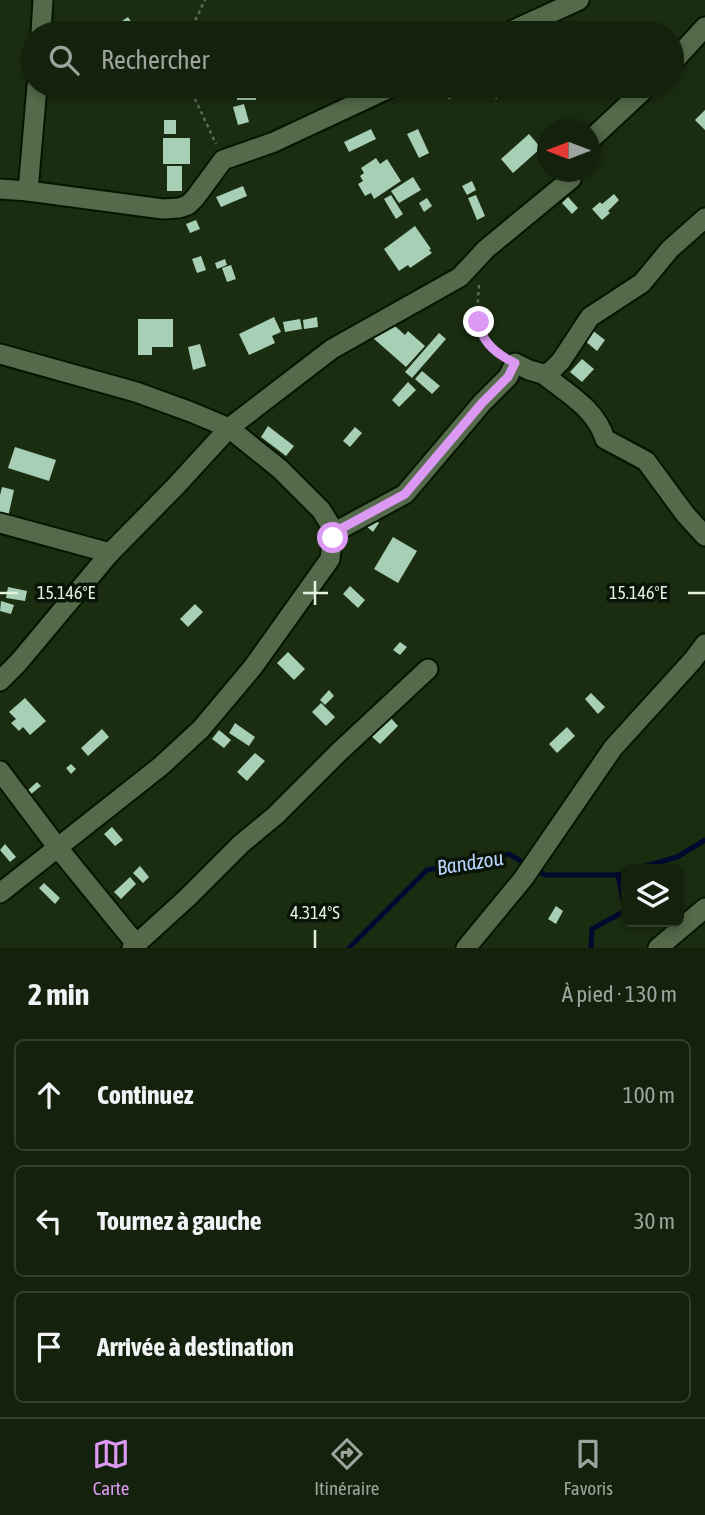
<!DOCTYPE html>
<html lang="fr">
<meta charset="utf-8">
<style>
body{margin:0;font-family:"Asap Condensed",sans-serif;background:#1d2a16;color:#f1f3f6}
.controls{position:absolute;right:21px;bottom:21px;display:grid;overflow:hidden;border-radius:10px;box-shadow:0 4px 10px #0003}
.controls button{width:63px;height:63px;display:grid;place-items:center;padding:0;border:0;border-bottom:2px solid #333f2e;background:#14220d;color:#f1f3f6;font:35px sans-serif}
.compass{position:absolute;left:537px;top:119px;width:63px;height:63px;border-radius:50%;background:#14220d;box-shadow:0 4px 10px #0003;rotate:270deg}
.stop{position:absolute;width:21px;height:21px;margin:-16px;border:5px solid #dc99f4;border-radius:50%;background:#fff}
.stop.end{background:#dc99f4;border-color:#fff;box-shadow:0 2px 7px #0008}
.list{margin:0;padding:0;list-style:none}
h2{display:flex;justify-content:space-between;align-items:center;height:91px;margin:0;padding:0 28px;font-size:30px}
h2 small{font-size:23px;font-weight:400;color:#9da49d}
.list li{display:grid;grid-template-columns:46px 1fr auto;gap:21px;align-items:center;box-sizing:border-box;height:112px;margin:0 14px 14px;padding:0 14px;border:2px solid #333f2e;border-radius:10px}
.list b{display:block;font-size:26px;white-space:nowrap}
.list em{font-size:23px;font-style:normal;color:#9da49d}
.icon{flex:none;width:38px;height:38px;fill:none;stroke:currentColor;stroke-width:2;stroke-linecap:round;stroke-linejoin:round}
.map{position:relative;flex:none;width:705px;height:948px;overflow:hidden}
.search{position:absolute;background:#14220d;box-shadow:0 4px 10px #0003;left:21px;right:21px;top:21px;height:77px;display:flex;align-items:center;gap:18px;box-sizing:border-box;padding:0 24px;border-radius:38px;color:#9da49d;font-size:26px}
.sheet{height:469px;background:#14220d}
nav{display:flex;justify-content:space-around;align-items:center;box-sizing:border-box;height:98px;border-top:2px solid #333f2e;background:#14220d;font-size:19px;color:#9da49d}
nav a{display:grid;justify-items:center;gap:4px}
nav .on{color:#dc99f4}
.map>svg:first-child{display:block}
.lines{fill:none;stroke-linecap:round;stroke-linejoin:round}
.stream{stroke:#00092e;stroke-width:5}
.building{fill:#a7cfb5}
.minor-casing{stroke:#041500;stroke-width:23}
.path{stroke:#5a6b52;stroke-width:2.5;stroke-dasharray:3.5 3.5;stroke-linecap:butt}
.minor{stroke:#546a4a;stroke-width:19}
.route{stroke:#dc99f4;stroke-width:9}
.ticks{fill:none;stroke:#e4f1df;stroke-width:2.5}
.labels{text-anchor:middle;stroke-width:7;stroke-linejoin:round;paint-order:stroke}
.water-label{font-size:21px;font-style:italic;fill:#b7d4fd;stroke:#0a1307}
.ticks-label{font-size:18px;text-anchor:middle;fill:#e4f1df;stroke:#0a1307;stroke-width:7;stroke-linejoin:round;paint-order:stroke}
</style>
<div class="map">
<svg width="705" height="948" viewBox="0 0 705 948">
<rect width="100%" height="100%" fill="#1a2d11"/>
<g class="lines">
<g class="stream">
<polyline points="636,869 677,857 705,840"/>
<polyline points="535,870 545,875 618,875"/>
<polyline points="349,948 427,870 509,854 526,864"/>
<polyline points="591,948 592,929 625,911 618,875 626,872"/>
</g>
</g>
<g class="building">
<polygon points="128,17 139,33 121,33 116,25"/>
<polygon points="361,23 364,33 344,33 342,29"/>
<rect x="237" y="86" width="19" height="14"/>
<polygon points="442,86 456,86 460,93 449,99"/>
<polygon points="493,86 496,86 502,94 496,99 489,88"/>
<polygon points="244,104 249,122 238,125 233,107"/>
<polygon points="705,110 705,130 695,120"/>
<rect x="164" y="120" width="12" height="14"/>
<polygon points="371,129 376,139 349,152 344,142"/>
<polygon points="418,129 429,153 419,158 407,134"/>
<polygon points="529,134 541,148 513,173 501,159"/>
<rect x="163" y="138" width="27" height="26"/>
<polygon points="376,158 380,164 387,159 401,181 374,199 371,193 365,196 358,184 363,181 360,176 364,173 361,168"/>
<rect x="167" y="166" width="15" height="25"/>
<polygon points="413,177 421,190 399,203 391,191"/>
<polygon points="472,181 476,190 467,195 462,186"/>
<polygon points="243,186 247,196 221,207 216,197"/>
<polygon points="614,194 619,200 608,211 610,213 602,220 592,209 600,202 602,204"/>
<polygon points="391,195 403,214 396,219 384,199"/>
<polygon points="476,195 485,216 477,220 468,198"/>
<polygon points="568,197 578,208 572,214 562,203"/>
<polygon points="427,198 432,206 424,212 419,203"/>
<polygon points="196,220 200,229 190,233 186,224"/>
<polygon points="415,226 431,249 429,250 432,253 410,268 408,265 399,271 384,249"/>
<polygon points="201,256 206,270 197,273 192,259"/>
<polygon points="225,259 227,265 217,269 215,263"/>
<polygon points="231,265 236,279 227,282 222,268"/>
<polygon points="274,317 281,332 272,336 275,343 249,355 239,334"/>
<polygon points="317,317 318,327 304,329 303,320"/>
<polygon points="138,319 173,319 173,347 152,347 152,355 138,355"/>
<polygon points="300,319 302,329 285,332 283,322"/>
<polygon points="388,320 405,335 408,331 425,346 406,367 373,338"/>
<polygon points="592,330 605,340 597,351 584,340"/>
<polygon points="439,333 446,339 412,378 405,372"/>
<polygon points="200,344 206,366 193,370 188,347"/>
<polygon points="582,359 594,369 582,382 570,372"/>
<polygon points="422,371 440,386 432,394 415,379"/>
<polygon points="408,382 416,390 399,407 392,400"/>
<polygon points="268,426 294,446 286,456 261,437"/>
<polygon points="355,427 362,433 350,447 343,441"/>
<polygon points="15,447 56,460 49,481 8,468"/>
<polygon points="2,487 14,490 8,517 0,515 0,495"/>
<polygon points="372,518 379,523 373,532 366,526"/>
<polygon points="393,537 417,551 398,583 374,569"/>
<polygon points="350,586 365,600 358,608 343,594"/>
<polygon points="8,587 27,591 25,601 6,598"/>
<polygon points="1,601 14,605 11,614 0,611"/>
<polygon points="195,604 203,612 188,627 180,619"/>
<polygon points="400,642 407,647 400,655 393,650"/>
<polygon points="288,652 305,669 294,680 277,663"/>
<polygon points="329,690 334,696 325,705 320,700"/>
<polygon points="591,693 605,707 598,714 585,699"/>
<polygon points="25,698 46,721 30,735 23,727 19,731 11,723 16,719 9,712"/>
<polygon points="321,703 335,717 326,726 312,712"/>
<polygon points="390,717 398,726 380,744 371,736"/>
<polygon points="235,723 255,737 249,746 229,733"/>
<polygon points="567,727 575,736 557,753 549,744"/>
<polygon points="102,729 109,737 88,756 81,748"/>
<polygon points="219,730 231,740 224,748 212,739"/>
<polygon points="255,753 265,761 247,781 237,772"/>
<polygon points="71,764 76,769 71,774 66,768"/>
<polygon points="37,782 41,786 30,795 27,791"/>
<polygon points="112,827 123,840 115,846 104,834"/>
<polygon points="5,844 16,857 10,862 0,850"/>
<polygon points="140,866 149,877 143,883 133,873"/>
<polygon points="130,877 136,884 121,899 114,892"/>
<polygon points="44,883 60,898 55,904 39,888"/>
<polygon points="556,906 563,911 556,924 548,919"/>
</g>
<g class="lines">
<defs>
<g id="minor">
<polyline points="41,33 43,0"/>
<polyline points="507,33 579,0"/>
<polyline points="672,63 705,27"/>
<polyline points="590,140 648,86"/>
<polyline points="0,189 28,191 163,209 179,208 188,205 195,198 223,160 274,142 394,86"/>
<polyline points="28,191 37,86"/>
<polyline points="0,354 136,392 191,412 229,428 280,469 321,510 331,526 333,533 330,559 253,667 201,729 161,766 0,893"/>
<path d="M543 374C567 393 596 409 605 439L646 461 685 514 705 536"/>
<polyline points="0,523 110,553"/>
<polyline points="333,533 405,494 482,403 508,377 515,363 529,370 543,374 550,372 561,361 590,317 642,283 670,249 705,218"/>
<polyline points="0,681 18,663 110,553 175,487 229,428 332,349 460,277 486,249 571,179 570,172"/>
<polyline points="0,771 58,848 137,945"/>
<polyline points="132,948 187,898 241,844 276,815 339,752 428,669"/>
<polyline points="466,948 523,879 613,748 693,660 705,644"/>
<polyline points="658,948 705,908"/>
</g>
</defs>
<use href="#minor" class="minor-casing"/>
<g class="path">
<polyline points="190,33 191,29 205,0"/>
<polyline points="189,86 216,144"/>
<path d="M479 285C477 316 473 334 501 354"/>
</g>
<use href="#minor" class="minor"/>
</g>
<g class="lines">
<path class="route" d="M333 538V533L405 494 482 403 508 377 515 363C498 355 481 342 479 322"/>
</g>
<path class="ticks" d="M315 581V605M0 593H18M303 593H328M688 593H705M315 930V948"/>
<g class="labels">
<g class="water-label">
<text transform="translate(470 863) rotate(-9)" y="7">Bandzou</text>
</g>
</g>
<g class="ticks-label">
<text x="638" y="599">15.146°E</text>
<text x="66" y="599">15.146°E</text>
<text x="315" y="919">4.314°S</text>
</g>
</svg>
<div class="controls">
<button><svg class="icon" aria-label="layers" viewBox="0 0 24 24"><path d="M12 4l9 5-9 5-9-5zM3 14l9 5 9-5"/></svg></button>
</div>
<svg class="compass" viewBox="-18 -18 36 36"><path d="M0-13l5 13h-10z" fill="#e53935"/><path d="M0 13l5-13h-10z" fill="#9da49d"/></svg>
<div class="stop" style="left:333px;top:538px"></div>
<div class="stop end" style="left:479px;top:322px"></div>
<div class="search"><svg class="icon" aria-label="search" viewBox="0 0 24 24"><circle cx="10" cy="10" r="6"/><path d="M15 15l6 6"/></svg>Rechercher</div>
</div>
<section class="sheet">
<h2>2 min<small>À pied · 130 m</small></h2>
<ul class="list">
<li><svg class="icon" aria-label="ahead" viewBox="0 0 24 24"><path d="M12 20V5M6 11l6-6 6 6"/></svg><div><b>Continuez</b></div><em>100 m</em></li>
<li><svg class="icon" aria-label="left" viewBox="0 0 24 24"><path d="M17 20v-9H6M10 6l-5 5 5 5"/></svg><div><b>Tournez à gauche</b></div><em>30 m</em></li>
<li><svg class="icon" aria-label="arrive" viewBox="0 0 24 24"><path d="M6 21V4h12l-3 4 3 4H6"/></svg><div><b>Arrivée à destination</b></div></li>
</ul>
</section>
<nav>
<a class="on"><svg class="icon" aria-label="map" viewBox="0 0 24 24"><path d="M3 6l6-2 6 2 6-2v14l-6 2-6-2-6 2zM9 4v14M15 6v14"/></svg>Carte</a>
<a><svg class="icon" aria-label="directions" viewBox="0 0 24 24"><path d="M12 3l9 9-9 9-9-9zM9 14v-3h6M13 9l2 2-2 2"/></svg>Itinéraire</a>
<a><svg class="icon" aria-label="saved" viewBox="0 0 24 24"><path d="M7 4h10v16l-5-4-5 4z"/></svg>Favoris</a>
</nav>
